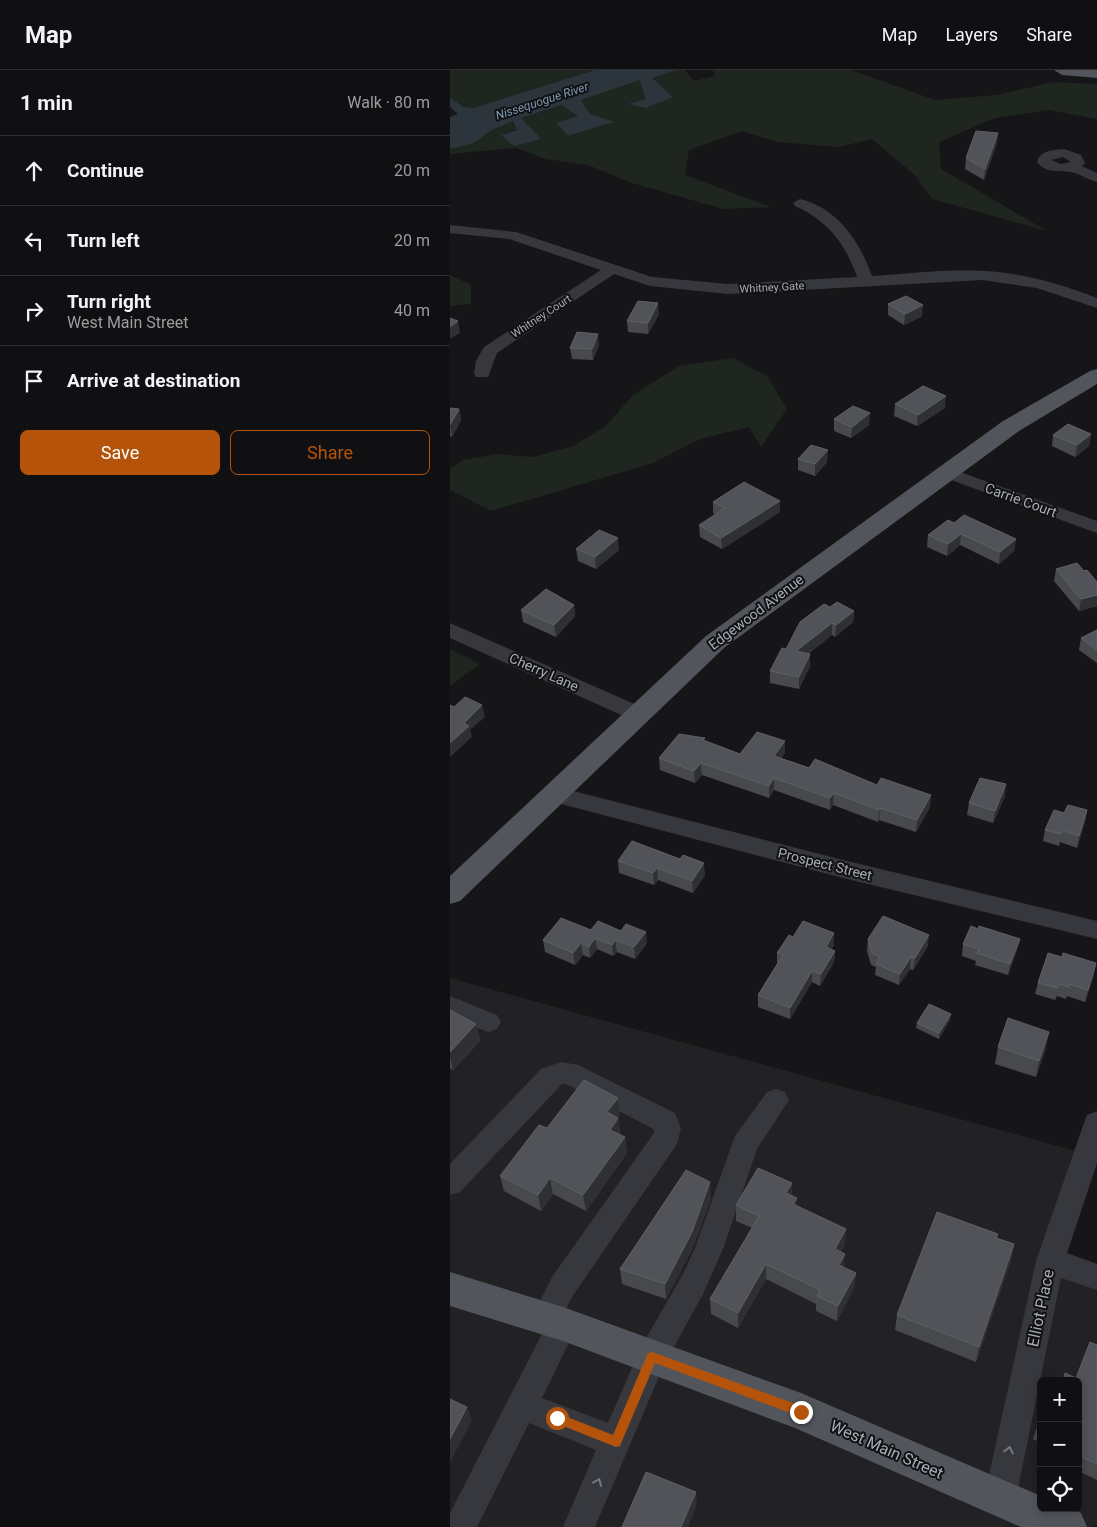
<!DOCTYPE html>
<meta charset="utf-8">
<style>
body{margin:0;font-family:Roboto,sans-serif;background:#19191b;color:#f1f3f6}
.controls{position:absolute;right:15px;bottom:15px;display:grid;overflow:hidden;border-radius:8px;box-shadow:0 2px 8px #0003}
.controls button{width:45px;height:45px;display:grid;place-items:center;padding:0;border:0;border-bottom:1px solid #303032;background:#101012;color:#f1f3f6;font:25px sans-serif}
.stop{position:absolute;width:15px;height:15px;margin:-11px;border:4px solid #b45309;border-radius:50%;background:#fff}
.stop.end{background:#b45309;border-color:#fff;box-shadow:0 1px 5px #0008}
.list{margin:0;padding:0;list-style:none}
h2{display:flex;justify-content:space-between;align-items:center;height:65px;margin:0;padding:0 20px;font-size:21px}
h2 small{font-size:16px;font-weight:400;color:#9c9d9f}
.list li{display:grid;grid-template-columns:32px 1fr auto;gap:15px;align-items:center;box-sizing:border-box;height:70px;padding:0 20px;border-top:1px solid #303032}
.list b{display:block;font-size:19px;white-space:nowrap}
.list p{margin:0;font-size:16px;white-space:nowrap;color:#9c9d9f}
.list em{font-size:16px;font-style:normal;color:#9c9d9f}
.actions{display:flex;gap:10px;padding:15px 20px}
.actions a{flex:1;padding:11px 0;border:1px solid #b45309;border-radius:8px;text-align:center;font-size:18px;color:#b45309}
.actions .main{background:#b45309;color:#fff}
.icon{flex:none;width:28px;height:28px;fill:none;stroke:currentColor;stroke-width:2;stroke-linecap:round;stroke-linejoin:round}
.map{position:relative;flex:none;width:647px;height:1457px;overflow:hidden}
header{display:flex;align-items:center;gap:30px;box-sizing:border-box;height:70px;padding:0 25px;background:#101012;border-bottom:1px solid #303032}
header strong{font-size:24px}
nav{display:flex;gap:28px;margin-inline-start:auto;font-size:18px}
main{display:flex}
aside{flex:1;background:#101012}
.map>svg:first-child{display:block}
.built{fill:#222225;fill-rule:evenodd}
.green{fill:#1e261f}
.water{fill:#2c353c}
.lines{fill:none;stroke-linecap:round;stroke-linejoin:round}
.minor{fill:#37383d;fill-rule:evenodd}
.major{fill:#53555c;fill-rule:evenodd}
.wall{fill:#47494d}
.shaded-wall{fill:#2f3033}
.building{fill:#525359;stroke:#5f6168}
.oneway{stroke:#757881}
.route{fill:#b45309}
.labels{text-anchor:middle;stroke-width:4;stroke-linejoin:round;paint-order:stroke}
.far-street-label{font-size:11px;fill:#a8adb8;stroke:#111113}
.far-water-label{font-size:12px;font-style:italic;fill:#7f9bb3;stroke:#111113}
.street-label{font-size:14px;fill:#a8adb8;stroke:#111113}
.near-street-label{font-size:16px;fill:#a8adb8;stroke:#111113}
</style>
<header>
<strong>Map</strong>
<nav><a>Map</a><a>Layers</a><a>Share</a></nav>
</header>
<main>
<aside>
<h2>1 min<small>Walk · 80 m</small></h2>
<ul class="list">
<li><svg class="icon" aria-label="ahead" viewBox="0 0 24 24"><path d="M12 20V5M6 11l6-6 6 6"/></svg><div><b>Continue</b></div><em>20 m</em></li>
<li><svg class="icon" aria-label="left" viewBox="0 0 24 24"><path d="M17 20v-9H6M10 6l-5 5 5 5"/></svg><div><b>Turn left</b></div><em>20 m</em></li>
<li><svg class="icon" aria-label="right" viewBox="0 0 24 24"><path d="M7 20v-9h11M14 6l5 5-5 5"/></svg><div><b>Turn right</b><p>West Main Street</p></div><em>40 m</em></li>
<li><svg class="icon" aria-label="arrive" viewBox="0 0 24 24"><path d="M6 21V4h12l-3 4 3 4H6"/></svg><div><b>Arrive at destination</b></div></li>
</ul>
<div class="actions"><a class="main">Save</a><a>Share</a></div>
</aside>
<div class="map">
<svg width="647" height="1457" viewBox="0 0 647 1457">
<rect width="100%" height="100%" fill="#161618"/>
<path class="built" d="M0 908 633 1083 594 1190 647 1209V1455L641 1457H0ZM591 1311H628V1438H591Z"/>
<g class="green">
<polygon points="0,0 145,0 23,38 14,37 0,28"/>
<polygon points="226,0 235,0 244,11 265,6 263,0 401,0 485,30 546,25 604,12 647,14 647,49 599,40 545,48 489,72 491,99 597,161 482,129 465,105 422,69 389,77 327,72 292,61 239,80 235,105 321,137 273,139 182,113 138,95 96,89 66,78 0,84 0,79 24,73 40,61 63,51 68,59 51,65 90,69 70,48 112,35 129,46 106,53 118,66 162,53 140,44 131,30 190,10 195,29 179,34 196,38 201,7"/>
<polygon points="0,205 21,215 21,234 0,236"/>
<polygon points="283,288 317,306 337,339 311,377 299,357 250,369 203,393 41,441 0,420 0,399 13,390 47,384 83,387 123,376 156,356 183,325 229,296"/>
<polygon points="0,579 30,594 0,616"/>
</g>
<polygon class="water" points="145,0 226,0 202,8 223,27 196,38 178,34 195,29 190,10 131,30 140,44 164,52 118,66 106,53 128,46 112,35 71,48 91,69 64,76 51,65 67,60 63,51 40,61 24,73 0,79 0,47 8,44 0,37 0,28 14,37 23,38"/>
<g class="lines">
<g class="minor">
<path d="M614 79 631 85 635 93 632 96 647 103V112C638 110 629 103 621 102 609 100 596 104 587 92 590 80 603 80 614 79ZM613 87 621 92 611 94 601 90Z"/>
<path d="M350 129C388 138 410 172 422 206 459 204 498 198 535 201 573 203 611 214 647 228V238L587 218 532 210 278 224 200 216 164 204 47 283 38 307H26L24 303 26 291 34 277 151 200 59 169 0 163V155L66 162 202 207 278 214 407 207C395 173 378 151 345 136L343 133Z"/>
<polygon points="496,397 647,451 647,463 490,406 487,402 490,398"/>
<polygon points="0,553 196,639 199,644 196,649 188,651 180,649 0,568"/>
<polygon points="104,716 393,790 647,851 647,869 393,808 96,730 93,724 96,718"/>
<polygon points="0,926 47,945 51,952 47,959 38,962 0,947"/>
<polygon points="111,992 128,995 225,1043 231,1058 227,1074 122,1227 115,1241 123,1244 128,1254 92,1328 158,1353 191,1277 233,1204 245,1178 285,1066 317,1022 326,1019 335,1022 339,1030 307,1079 273,1179 253,1224 213,1297 145,1457 113,1457 146,1380 79,1353 27,1457 0,1457 0,1443 93,1262 86,1259 81,1249 102,1207 204,1063 204,1059 116,1014 112,1014 10,1122 0,1125 0,1094 91,999"/>
<polygon points="647,1041 647,1093 617,1183 647,1194 647,1220 611,1208 566,1428 561,1439 550,1444 539,1439 534,1428 586,1191 634,1053 637,1045"/>
</g>
<g class="major">
<polygon points="604,0 647,0 647,8 612,5"/>
<polygon points="647,299 647,314 569,361 274,578 10,831 0,834 0,806 256,566 553,351 640,301"/>
<polygon points="0,1202 113,1237 351,1323 591,1426 591,1438 620,1438 631,1443 637,1457 571,1457 345,1358 113,1271 0,1236"/>
</g>
</g>
<g class="wall">
<polygon points="547,73 534,110 515,99 516,88"/>
<polygon points="438,234 472,246 454,255 438,245"/>
<polygon points="209,244 198,264 178,262 177,251"/>
<polygon points="149,275 143,290 122,289 120,278"/>
<polygon points="445,334 495,338 467,356 444,346"/>
<polygon points="0,338 9,339 11,350 2,367 0,366"/>
<polygon points="384,349 419,355 401,368 384,361"/>
<polygon points="641,364 639,376 625,387 602,376 603,365"/>
<polygon points="348,389 377,392 365,406 348,400"/>
<polygon points="263,432 330,442 272,479 250,467 249,455 266,445 263,443"/>
<polygon points="504,453 566,469 564,481 549,494 510,475 497,486 477,477 478,465"/>
<polygon points="126,479 169,480 146,499 128,491"/>
<polygon points="606,499 634,501 647,512 647,536 629,541 604,511"/>
<polygon points="124,535 125,546 106,567 73,552 71,540"/>
<polygon points="380,537 404,541 403,552 385,567 382,565 358,584 360,596 349,619 320,613 320,601 336,579"/>
<polygon points="647,560 647,593 629,580 631,568"/>
<polygon points="255,671 290,684 335,671 335,683 331,688 480,737 466,762 429,750 428,752 383,735 380,740 324,720 319,728 252,705 245,713 210,700 209,688"/>
<polygon points="555,726 543,753 517,745 519,733"/>
<polygon points="637,740 635,752 627,778 610,772 609,776 593,771 595,760 614,743"/>
<polygon points="168,791 255,805 243,823 208,810 204,815 169,803"/>
<polygon points="528,859 570,869 567,880 558,905 525,895 526,891 512,886 513,874"/>
<polygon points="141,860 197,873 185,889 167,882 163,886 147,879 140,888 133,885 125,895 95,882 93,870"/>
<polygon points="384,863 384,875 381,879 385,881 384,892 370,916 362,912 340,949 308,937 308,925 327,894 327,883 343,867"/>
<polygon points="418,869 478,876 463,900 460,899 449,915 425,905 426,897 421,895 417,881"/>
<polygon points="644,905 635,932 617,926 616,929 607,926 605,930 585,924 588,913"/>
<polygon points="0,940 26,954 30,971 3,1000 0,998"/>
<polygon points="500,950 489,969 466,958 467,953"/>
<polygon points="548,977 596,978 586,1007 545,994"/>
<polygon points="170,1044 168,1047 170,1065 175,1067 177,1083 136,1141 103,1124 91,1141 54,1121 50,1106 97,1058"/>
<polygon points="342,1126 347,1128 347,1136 395,1174 391,1182 394,1198 406,1203 404,1218 387,1251 366,1241 366,1234 316,1209 288,1258 261,1244 260,1229 302,1158 286,1151 286,1135"/>
<polygon points="261,1128 243,1177 216,1229 172,1214 170,1199"/>
<polygon points="548,1164 547,1168 564,1174 561,1190 526,1292 445,1260 447,1245"/>
<polygon points="647,1275 647,1410 628,1401 628,1311 626,1308"/>
<polygon points="591,1345 591,1373 583,1369"/>
</g>
<g class="shaded-wall">
<polygon points="548,63 547,73 534,110 535,99"/>
<polygon points="208,233 209,244 198,264 198,253"/>
<polygon points="473,235 472,246 454,255 455,244"/>
<polygon points="8,251 10,263 0,269 0,257"/>
<polygon points="148,264 149,275 143,290 142,279"/>
<polygon points="496,326 495,338 467,356 468,345"/>
<polygon points="9,339 11,350 2,367 0,355"/>
<polygon points="420,343 419,355 401,368 402,357"/>
<polygon points="641,364 639,376 625,387 627,375"/>
<polygon points="378,380 377,392 365,406 365,394"/>
<polygon points="330,431 330,442 272,479 271,468"/>
<polygon points="511,464 510,475 497,486 498,474"/>
<polygon points="168,468 169,480 146,499 145,487"/>
<polygon points="566,469 564,481 549,494 550,482"/>
<polygon points="647,525 647,536 629,541 631,529"/>
<polygon points="124,535 125,546 106,567 104,555"/>
<polygon points="404,541 403,552 385,567 386,555"/>
<polygon points="382,553 382,565 346,593 346,581"/>
<polygon points="360,584 360,596 349,619 349,607"/>
<polygon points="32,635 35,647 20,660 22,667 0,687 0,673 14,653"/>
<polygon points="335,671 335,683 324,698 324,686"/>
<polygon points="251,693 252,705 245,713 244,701"/>
<polygon points="324,708 324,720 319,728 319,716"/>
<polygon points="556,714 555,726 543,753 545,741"/>
<polygon points="384,723 383,735 380,740 380,728"/>
<polygon points="481,725 480,737 466,762 467,750"/>
<polygon points="430,738 429,750 428,752 429,740"/>
<polygon points="637,740 635,752 627,778 629,766"/>
<polygon points="254,793 255,805 243,823 242,811"/>
<polygon points="207,798 208,810 204,815 203,803"/>
<polygon points="196,862 197,873 185,889 184,877"/>
<polygon points="384,863 384,875 375,889 376,877"/>
<polygon points="479,865 478,876 463,900 465,888"/>
<polygon points="145,868 147,879 140,888 139,877"/>
<polygon points="570,869 567,880 558,905 560,894"/>
<polygon points="165,870 167,882 163,886 162,875"/>
<polygon points="131,873 133,885 125,895 123,883"/>
<polygon points="385,881 384,892 370,916 371,904"/>
<polygon points="461,887 460,899 449,915 450,904"/>
<polygon points="646,893 644,905 635,932 638,920"/>
<polygon points="362,901 362,912 340,949 340,938"/>
<polygon points="501,944 500,950 489,969 489,963"/>
<polygon points="26,954 30,971 3,1000 0,987 0,982"/>
<polygon points="599,962 596,978 586,1007 589,991"/>
<polygon points="168,1028 170,1044 159,1059 157,1042"/>
<polygon points="168,1048 170,1064 162,1076 160,1060"/>
<polygon points="175,1067 177,1083 136,1141 133,1125"/>
<polygon points="100,1108 103,1124 91,1141 88,1125"/>
<polygon points="260,1112 261,1128 243,1177 216,1229 215,1214"/>
<polygon points="342,1113 342,1129 336,1123"/>
<polygon points="347,1128 347,1144 343,1134"/>
<polygon points="396,1159 395,1174 384,1195 385,1179"/>
<polygon points="564,1174 561,1190 526,1292 529,1277"/>
<polygon points="395,1184 394,1200 389,1195"/>
<polygon points="316,1194 316,1209 288,1258 288,1243"/>
<polygon points="406,1203 404,1218 387,1251 388,1236"/>
<polygon points="17,1337 22,1351 0,1392 0,1369"/>
<polygon points="246,1422 247,1435 238,1457 231,1457"/>
</g>
<g class="building">
<polygon points="526,61 548,63 535,99 516,88"/>
<polygon points="456,226 473,235 455,244 438,234"/>
<polygon points="188,231 208,233 198,253 177,251"/>
<polygon points="0,248 8,251 0,257"/>
<polygon points="127,262 148,264 142,279 120,278"/>
<polygon points="473,316 496,326 468,345 445,334"/>
<polygon points="403,336 420,343 402,357 384,349"/>
<polygon points="0,338 9,339 0,355"/>
<polygon points="618,354 641,364 627,375 603,365"/>
<polygon points="361,375 378,380 365,394 348,389"/>
<polygon points="294,412 330,431 271,468 249,455 275,438 263,432"/>
<polygon points="514,445 566,469 550,482 511,464 498,474 478,465 498,450 504,453"/>
<polygon points="149,460 168,468 145,487 126,479"/>
<polygon points="627,493 634,501 637,500 647,512 647,525 631,529 606,499"/>
<polygon points="96,519 124,535 104,555 71,540"/>
<polygon points="387,532 404,541 386,555 382,553 346,581 360,584 349,607 320,601 332,578 336,579 350,552 374,534 380,537"/>
<polygon points="647,560 647,580 631,568"/>
<polygon points="15,627 32,635 14,653 19,656 0,673 0,635 4,637"/>
<polygon points="307,662 335,671 324,686 359,698 365,689 427,715 431,708 481,725 467,750 430,738 429,740 384,723 380,728 324,708 319,716 251,693 244,701 209,688 229,664 255,668 253,670 290,684"/>
<polygon points="530,708 556,714 545,741 519,733"/>
<polygon points="618,735 637,740 629,766 612,760 611,764 595,760 604,740 614,743"/>
<polygon points="182,771 230,789 233,785 254,793 242,811 207,798 203,803 168,791"/>
<polygon points="433,846 479,865 465,888 461,887 450,904 426,894 430,887 422,883 418,869"/>
<polygon points="111,848 141,860 148,851 171,861 176,854 196,862 184,877 165,870 162,875 145,868 139,877 131,873 123,883 93,870"/>
<polygon points="353,851 384,863 376,877 385,881 371,904 362,901 340,938 308,925 333,885 327,883 339,865 343,867"/>
<polygon points="521,856 528,859 529,856 570,869 560,894 527,883 529,879 513,874"/>
<polygon points="598,883 612,887 613,883 646,893 638,920 619,914 619,917 609,914 608,918 588,913"/>
<polygon points="479,934 501,944 489,963 467,953"/>
<polygon points="0,940 26,954 0,982"/>
<polygon points="558,948 599,962 589,991 548,977"/>
<polygon points="134,1010 168,1028 157,1042 168,1048 160,1060 175,1067 133,1125 100,1108 88,1125 50,1106 89,1055 97,1058"/>
<polygon points="308,1098 342,1113 336,1123 347,1128 343,1134 396,1159 385,1179 395,1184 389,1195 406,1203 388,1236 367,1226 370,1220 316,1194 288,1243 260,1229 309,1146 286,1135"/>
<polygon points="236,1100 260,1112 242,1162 215,1214 170,1199"/>
<polygon points="487,1142 548,1164 546,1168 564,1174 529,1277 447,1245"/>
<polygon points="640,1272 647,1275 647,1394 628,1385 628,1311 613,1311 615,1303 626,1308"/>
<polygon points="0,1329 17,1337 0,1369"/>
<polygon points="591,1345 591,1357 587,1355"/>
<polygon points="196,1402 246,1422 231,1457 172,1457"/>
</g>
<defs><path id="oneway-chevron" d="M-2-3.5L2.5 0L-2 3.5" fill="none" stroke-width="1.6" stroke-linecap="round" stroke-linejoin="round" transform="scale(1.25)"/></defs>
<g class="oneway">
<use href="#oneway-chevron" transform="translate(559 1380) rotate(-78)"/>
<use href="#oneway-chevron" transform="translate(148 1412) rotate(-67)"/>
</g>
<polygon class="route" points="202,1282 351,1336 356,1342 351,1347 205,1293 170,1376 166,1377 103,1352 102,1348 107,1343 163,1365 198,1283"/>
<g class="labels">
<g class="far-street-label">
<text transform="translate(322 217) rotate(-3)" y="4">Whitney Gate</text>
<text transform="translate(91 246) rotate(-33)" y="4">Whitney Court</text>
</g>
<g class="far-water-label">
<text transform="translate(92 31) rotate(-18)" y="4">Nissequogue River</text>
</g>
<g class="street-label">
<text transform="translate(571 430) rotate(20)" y="5">Carrie Court</text>
<text transform="translate(306 542) rotate(-37)" y="5">Edgewood Avenue</text>
<text transform="translate(94 602) rotate(24)" y="5">Cherry Lane</text>
<text transform="translate(375 794) rotate(14)" y="5">Prospect Street</text>
</g>
<g class="near-street-label">
<text transform="translate(590 1238) rotate(-78)" y="6">Elliot Place</text>
<text transform="translate(437 1379) rotate(24)" y="6">West Main Street</text>
</g>
</g>
</svg>
<div class="controls">
<button>+</button>
<button>−</button>
<button><svg class="icon" aria-label="locate" viewBox="0 0 24 24"><circle cx="12" cy="12" r="6"/><path d="M12 2v4M12 18v4M2 12h4M18 12h4"/></svg></button>
</div>
<div class="stop" style="left:107px;top:1348px"></div>
<div class="stop end" style="left:351px;top:1342px"></div>
</div>
</main>
